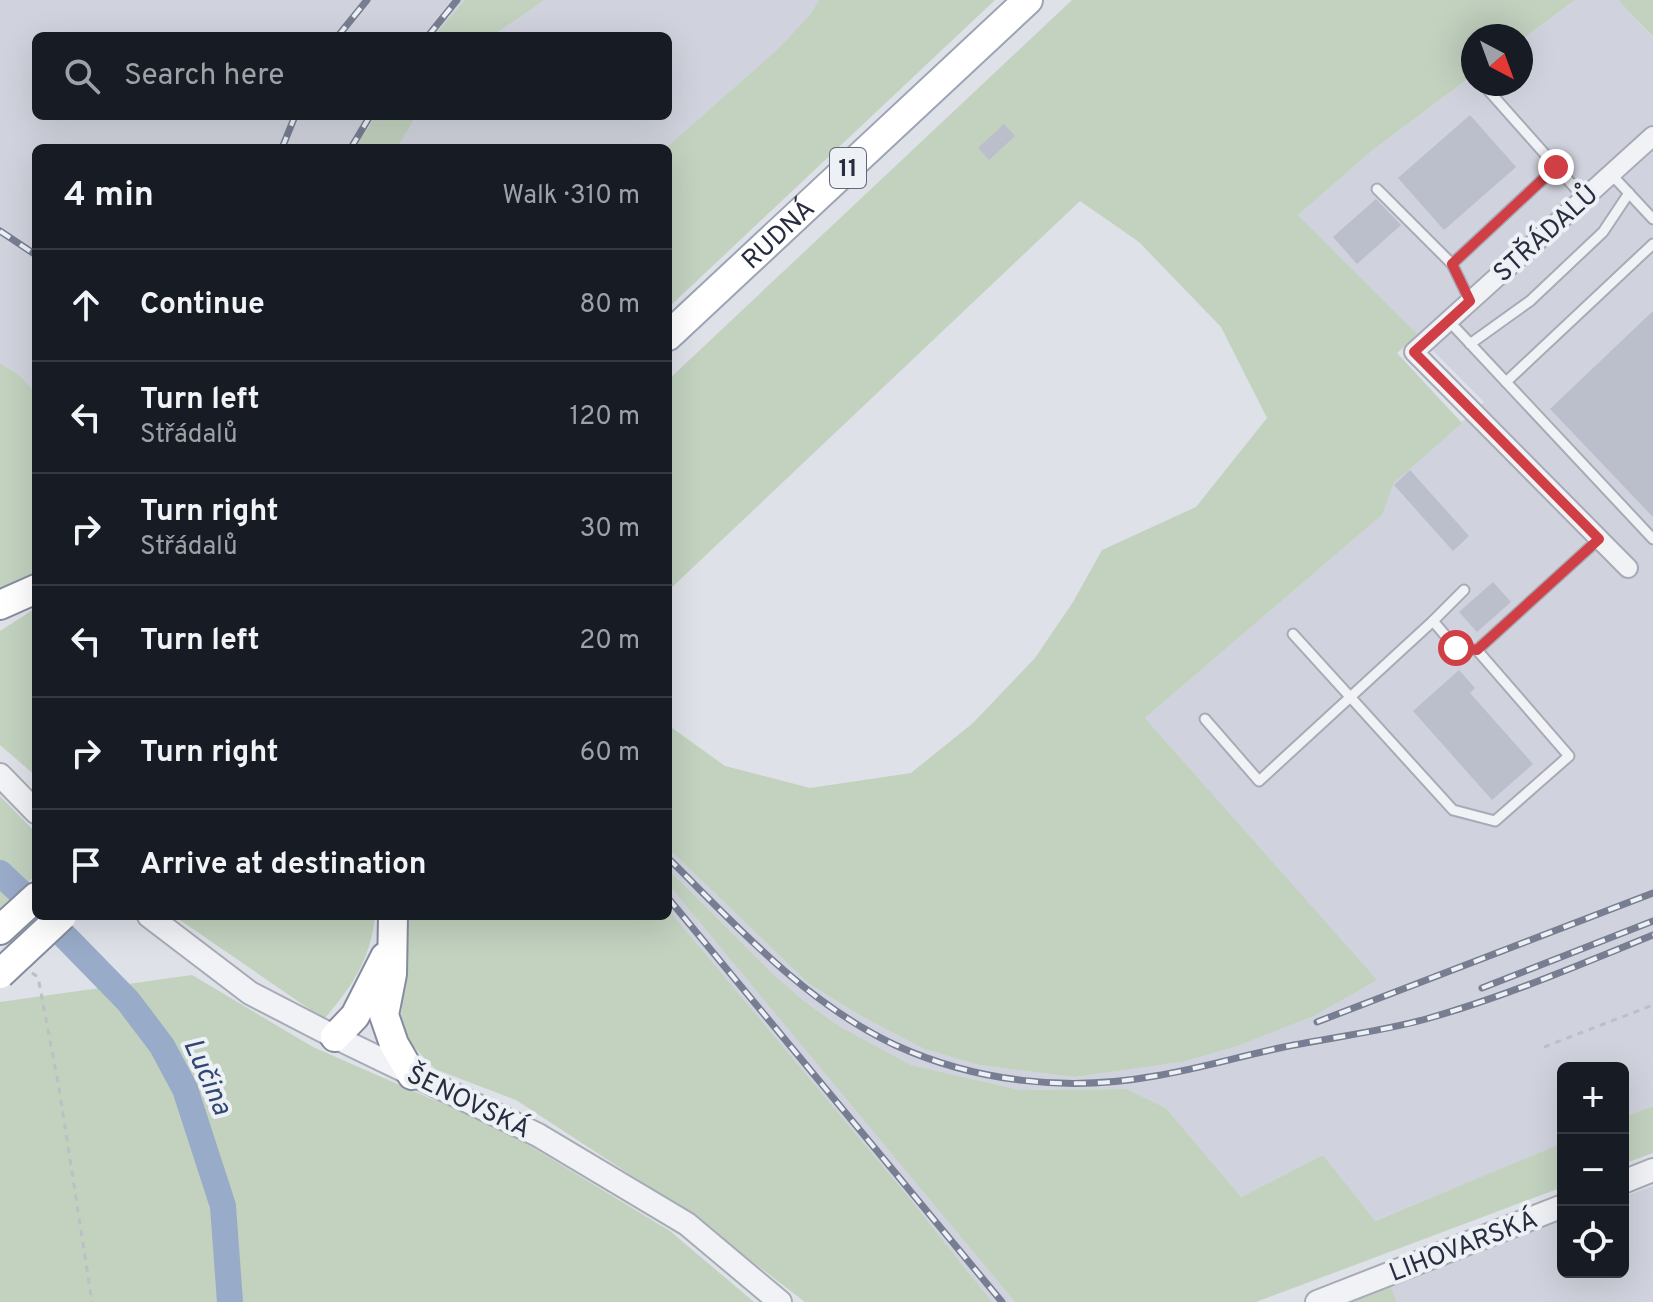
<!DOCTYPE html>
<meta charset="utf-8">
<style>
body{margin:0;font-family:Overpass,sans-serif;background:#242831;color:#f1f3f6}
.controls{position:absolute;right:24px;bottom:24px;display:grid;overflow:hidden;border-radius:12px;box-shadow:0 8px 32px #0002}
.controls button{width:72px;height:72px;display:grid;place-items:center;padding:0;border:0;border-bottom:2px solid #363941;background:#171b24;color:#f1f3f6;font:40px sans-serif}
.compass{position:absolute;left:1461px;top:24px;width:72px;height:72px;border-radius:50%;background:#171b24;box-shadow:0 8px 32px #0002;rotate:139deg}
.stop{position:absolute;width:24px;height:24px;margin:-18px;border:6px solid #d13f46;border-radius:50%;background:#fff}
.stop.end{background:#d13f46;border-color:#fff;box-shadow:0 2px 8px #0008}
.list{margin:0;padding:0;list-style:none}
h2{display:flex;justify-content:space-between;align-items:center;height:104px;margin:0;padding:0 32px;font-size:34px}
h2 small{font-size:26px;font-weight:400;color:#9ea1a6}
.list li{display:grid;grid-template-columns:52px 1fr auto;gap:24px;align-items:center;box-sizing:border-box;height:112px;padding:0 32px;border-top:2px solid #363941}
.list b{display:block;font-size:30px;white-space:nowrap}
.list p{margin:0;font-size:26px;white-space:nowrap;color:#9ea1a6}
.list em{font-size:26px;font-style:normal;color:#9ea1a6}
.icon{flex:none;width:44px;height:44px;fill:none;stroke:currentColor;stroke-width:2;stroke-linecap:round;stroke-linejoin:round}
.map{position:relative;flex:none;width:1653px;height:1302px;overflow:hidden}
.search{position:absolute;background:#171b24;box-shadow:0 8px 32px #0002;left:32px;top:32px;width:640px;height:88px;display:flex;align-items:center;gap:20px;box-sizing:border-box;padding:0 28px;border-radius:12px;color:#9ea1a6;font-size:30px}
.panel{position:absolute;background:#171b24;box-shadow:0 8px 32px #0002;left:32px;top:144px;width:640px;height:776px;border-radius:12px}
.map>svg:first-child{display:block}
.built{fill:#d0d3dd;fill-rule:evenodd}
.green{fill:#c2d2bf}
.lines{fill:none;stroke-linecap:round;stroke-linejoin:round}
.river{stroke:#98abc9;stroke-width:26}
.building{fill:#bbbfcb}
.service-casing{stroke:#a7abb5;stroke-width:13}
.minor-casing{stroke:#a7abb5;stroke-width:22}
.tertiary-casing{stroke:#a7abb5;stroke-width:26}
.primary-casing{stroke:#9da4b4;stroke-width:32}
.trunk-casing{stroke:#858c9f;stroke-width:32}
.path{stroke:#bcbfc6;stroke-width:3;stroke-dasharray:6 6;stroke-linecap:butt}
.service{stroke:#f1f2f6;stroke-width:9}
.minor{stroke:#f1f2f6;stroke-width:18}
.tertiary{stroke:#f1f2f6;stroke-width:22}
.primary{stroke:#fff;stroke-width:28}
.trunk{stroke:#fff;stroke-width:28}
.rail-casing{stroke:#777e92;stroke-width:7}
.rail{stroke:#edf0f5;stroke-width:4;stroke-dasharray:12;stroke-linecap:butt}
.trunk-bridge-casing{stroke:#858c9f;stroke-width:32;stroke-linecap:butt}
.trunk-bridge{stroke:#fff;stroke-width:28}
.route{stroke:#d13f46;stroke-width:10}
.labels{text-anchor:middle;stroke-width:8;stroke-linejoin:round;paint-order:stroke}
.shield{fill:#edf0f5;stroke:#626876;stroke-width:2}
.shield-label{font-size:24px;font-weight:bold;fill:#272d3f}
.street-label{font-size:26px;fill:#272d3f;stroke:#edf0f5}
.water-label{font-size:28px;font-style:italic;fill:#304774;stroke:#edf0f5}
</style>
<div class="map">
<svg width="1653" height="1302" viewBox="0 0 1653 1302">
<rect width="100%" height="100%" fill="#dee1e8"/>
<g class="built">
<path d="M0 0H926L668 148H36V393L19 375 0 363ZM36 36H668V116H36Z"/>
<polygon points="1575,0 1618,0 1653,38 1653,1106 1623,1119 1623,1068 1563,1068 1563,1144 1374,1221 1323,1155 1241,1197 1166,1108 1127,1089 1020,1090 911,1065 839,1026 804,1001 773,974 668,869 668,848 808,983 859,1015 924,1049 979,1065 1075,1077 1182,1062 1235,1047 1314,1016 1376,980 1145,718 1382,515 1394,483 1484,402 1298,215 1374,149 1473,75 1473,84 1521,84 1521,40"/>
<polygon points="668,884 749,979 1015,1302 992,1302 906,1194 668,909"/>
<polygon points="1653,1186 1653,1302 1397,1302 1390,1285 1563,1220 1563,1272 1623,1272 1623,1197"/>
</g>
<g class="green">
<polygon points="465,0 544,0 492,36 434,36"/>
<polygon points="819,0 995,0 668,308 668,148 666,148 778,49 811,14"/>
<polygon points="1072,0 1575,0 1521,40 1521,36 1473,36 1473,75 1374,149 1298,215 1418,335 1397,353 1462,423 1394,483 1382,515 1145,718 1377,980 1314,1016 1235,1047 1182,1062 1075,1077 979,1065 924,1049 859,1015 808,983 668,848 668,725 725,766 810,788 911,773 973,723 1035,658 1073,602 1102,550 1196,507 1267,418 1221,327 1139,242 1080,201 668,591 668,380"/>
<polygon points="1618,0 1653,0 1653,38 1653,37"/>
<polygon points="376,116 416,116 397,148 355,148"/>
<polygon points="0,363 19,375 36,393 36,576 0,590"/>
<polygon points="36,608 36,776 0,745 0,631"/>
<polygon points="0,796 36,833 36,875 0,908"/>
<polygon points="668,869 773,974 804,1001 839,1026 911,1065 1020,1090 1127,1089 1166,1108 1241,1197 1323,1155 1375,1221 1563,1143 1563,1187 1256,1302 1015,1302 668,884"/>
<polygon points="668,909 906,1194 992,1302 805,1302 689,1213 516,1100 435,1069 408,1041 401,1018 406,939 404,916 668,916"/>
<path d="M174 916H375C371 959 351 988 324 1019Z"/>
<polygon points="192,975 313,1047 507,1132 670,1231 754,1302 0,1302 0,1002"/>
<polygon points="1653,1106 1653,1153 1623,1164 1623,1118"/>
<polygon points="1390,1285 1397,1302 1345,1302"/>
</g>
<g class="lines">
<g class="river">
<polyline points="0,873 36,907"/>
<polyline points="45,916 128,1001 162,1046 185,1089 223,1206 230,1302"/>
</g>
</g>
<g class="building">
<polygon points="1470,115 1516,167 1444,230 1398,178"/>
<polygon points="1004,124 1015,136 989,160 978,148"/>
<polygon points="1376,199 1401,225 1357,264 1333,237"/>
<polygon points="1653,311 1653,517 1550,409"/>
<polygon points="1410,470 1469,536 1453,551 1394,485"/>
<polygon points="1493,582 1511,602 1477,632 1459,612"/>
<polygon points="1459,670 1475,688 1470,693 1533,764 1492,800 1413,711"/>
</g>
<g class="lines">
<defs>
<g id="service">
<polyline points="1488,90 1584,198"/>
<polyline points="1611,174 1653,219"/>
<polyline points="1377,189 1452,264 1470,301"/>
<polyline points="1452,264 1556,167"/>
<polyline points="1448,320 1653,539"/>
<polyline points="1470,344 1530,301 1603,232 1629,193"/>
<polyline points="1506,382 1653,244"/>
<polyline points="1433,621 1456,648 1477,650"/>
<polyline points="1293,634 1453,810 1495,821 1569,756 1477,650 1599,539"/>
<polyline points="1205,719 1259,781 1433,621 1464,590"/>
</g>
<polyline id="minor" points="1628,568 1414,352 1653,136"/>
<g id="tertiary">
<polyline points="0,775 36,812"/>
<polyline points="149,916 250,993 335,1037 538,1135 687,1224 780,1302"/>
<polyline points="1623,1182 1653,1170"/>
<polyline points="1317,1302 1563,1206"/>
</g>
<g id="primary">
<path id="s1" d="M668 336 1028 0"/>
</g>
<g id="trunk">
<polyline points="0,605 36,589"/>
<polyline points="393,916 392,974 384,1015 394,1044 412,1075"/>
<polyline points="0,930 36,897"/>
<polyline points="335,1037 355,1016 385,957"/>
</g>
</defs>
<use href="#service" class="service-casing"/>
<use href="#minor" class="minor-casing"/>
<use href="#tertiary" class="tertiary-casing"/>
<use href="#primary" class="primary-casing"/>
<use href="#trunk" class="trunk-casing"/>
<g class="path">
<polyline points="32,973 38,977 59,1088 92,1302"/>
<polyline points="1544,1047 1653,1005"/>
</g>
<use href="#service" class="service"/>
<use href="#minor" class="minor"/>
<use href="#tertiary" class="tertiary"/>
<use href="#primary" class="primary"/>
<use href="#trunk" class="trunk"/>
<defs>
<g id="rail">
<polyline points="338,36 367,0"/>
<polyline points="428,36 457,0"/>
<polyline points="282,148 295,116"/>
<polyline points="351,148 370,116"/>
<polyline points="0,231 36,255"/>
<path d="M668 858C738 927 804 1002 895 1045 976 1082 1067 1092 1155 1076 1198 1069 1241 1056 1284 1047 1332 1037 1380 1032 1426 1019 1504 997 1579 965 1653 935"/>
<polyline points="668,898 1002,1302"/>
<polyline points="1482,988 1653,921"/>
<polyline points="1317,1022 1653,893"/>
</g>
</defs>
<use href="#rail" class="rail-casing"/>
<use href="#rail" class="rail"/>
<defs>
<polyline id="trunk-bridge" points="0,974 62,916"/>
</defs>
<use href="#trunk-bridge" class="trunk-bridge-casing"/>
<use href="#trunk-bridge" class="trunk-bridge"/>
</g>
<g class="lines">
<polyline class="route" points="1456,648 1477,650 1599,539 1414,352 1470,301 1452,264 1556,167"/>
</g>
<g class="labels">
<rect class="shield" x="830" y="148" width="36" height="40" rx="6"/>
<g class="shield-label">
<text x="848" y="176">11</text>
</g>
<g class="street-label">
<text dy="9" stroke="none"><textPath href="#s1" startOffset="150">RUDNÁ</textPath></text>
<text transform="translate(1545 233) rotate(-42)" y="9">STŘÁDALŮ</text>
<text transform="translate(469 1101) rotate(26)" y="9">ŠENOVSKÁ</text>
<text transform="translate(1463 1245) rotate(-21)" y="9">LIHOVARSKÁ</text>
</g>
<g class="water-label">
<text transform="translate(209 1076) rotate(66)" y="10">Lučina</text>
</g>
</g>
</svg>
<div class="controls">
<button>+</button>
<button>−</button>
<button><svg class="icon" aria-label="locate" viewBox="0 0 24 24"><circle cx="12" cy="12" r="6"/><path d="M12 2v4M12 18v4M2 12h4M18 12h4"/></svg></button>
</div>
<svg class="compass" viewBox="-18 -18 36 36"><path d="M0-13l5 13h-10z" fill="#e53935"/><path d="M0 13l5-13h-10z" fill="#9ea1a6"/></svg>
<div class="stop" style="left:1456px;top:648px"></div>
<div class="stop end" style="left:1556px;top:167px"></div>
<div class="search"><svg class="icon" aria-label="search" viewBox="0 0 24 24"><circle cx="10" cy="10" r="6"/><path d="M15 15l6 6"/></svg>Search here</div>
<section class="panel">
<h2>4 min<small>Walk · 310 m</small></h2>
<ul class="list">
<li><svg class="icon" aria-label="ahead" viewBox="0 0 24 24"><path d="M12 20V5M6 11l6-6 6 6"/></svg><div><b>Continue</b></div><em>80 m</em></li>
<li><svg class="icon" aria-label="left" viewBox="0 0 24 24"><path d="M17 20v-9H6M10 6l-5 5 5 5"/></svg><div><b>Turn left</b><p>Střádalů</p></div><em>120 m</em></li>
<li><svg class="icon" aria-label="right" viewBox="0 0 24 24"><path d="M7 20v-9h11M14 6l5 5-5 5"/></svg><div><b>Turn right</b><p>Střádalů</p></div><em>30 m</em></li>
<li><svg class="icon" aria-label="left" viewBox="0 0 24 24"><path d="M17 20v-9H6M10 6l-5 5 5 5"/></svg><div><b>Turn left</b></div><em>20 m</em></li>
<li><svg class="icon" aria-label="right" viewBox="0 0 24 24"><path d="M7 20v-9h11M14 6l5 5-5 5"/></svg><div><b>Turn right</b></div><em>60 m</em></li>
<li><svg class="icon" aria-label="arrive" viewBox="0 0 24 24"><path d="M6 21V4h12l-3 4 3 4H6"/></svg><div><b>Arrive at destination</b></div></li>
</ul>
</section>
</div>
